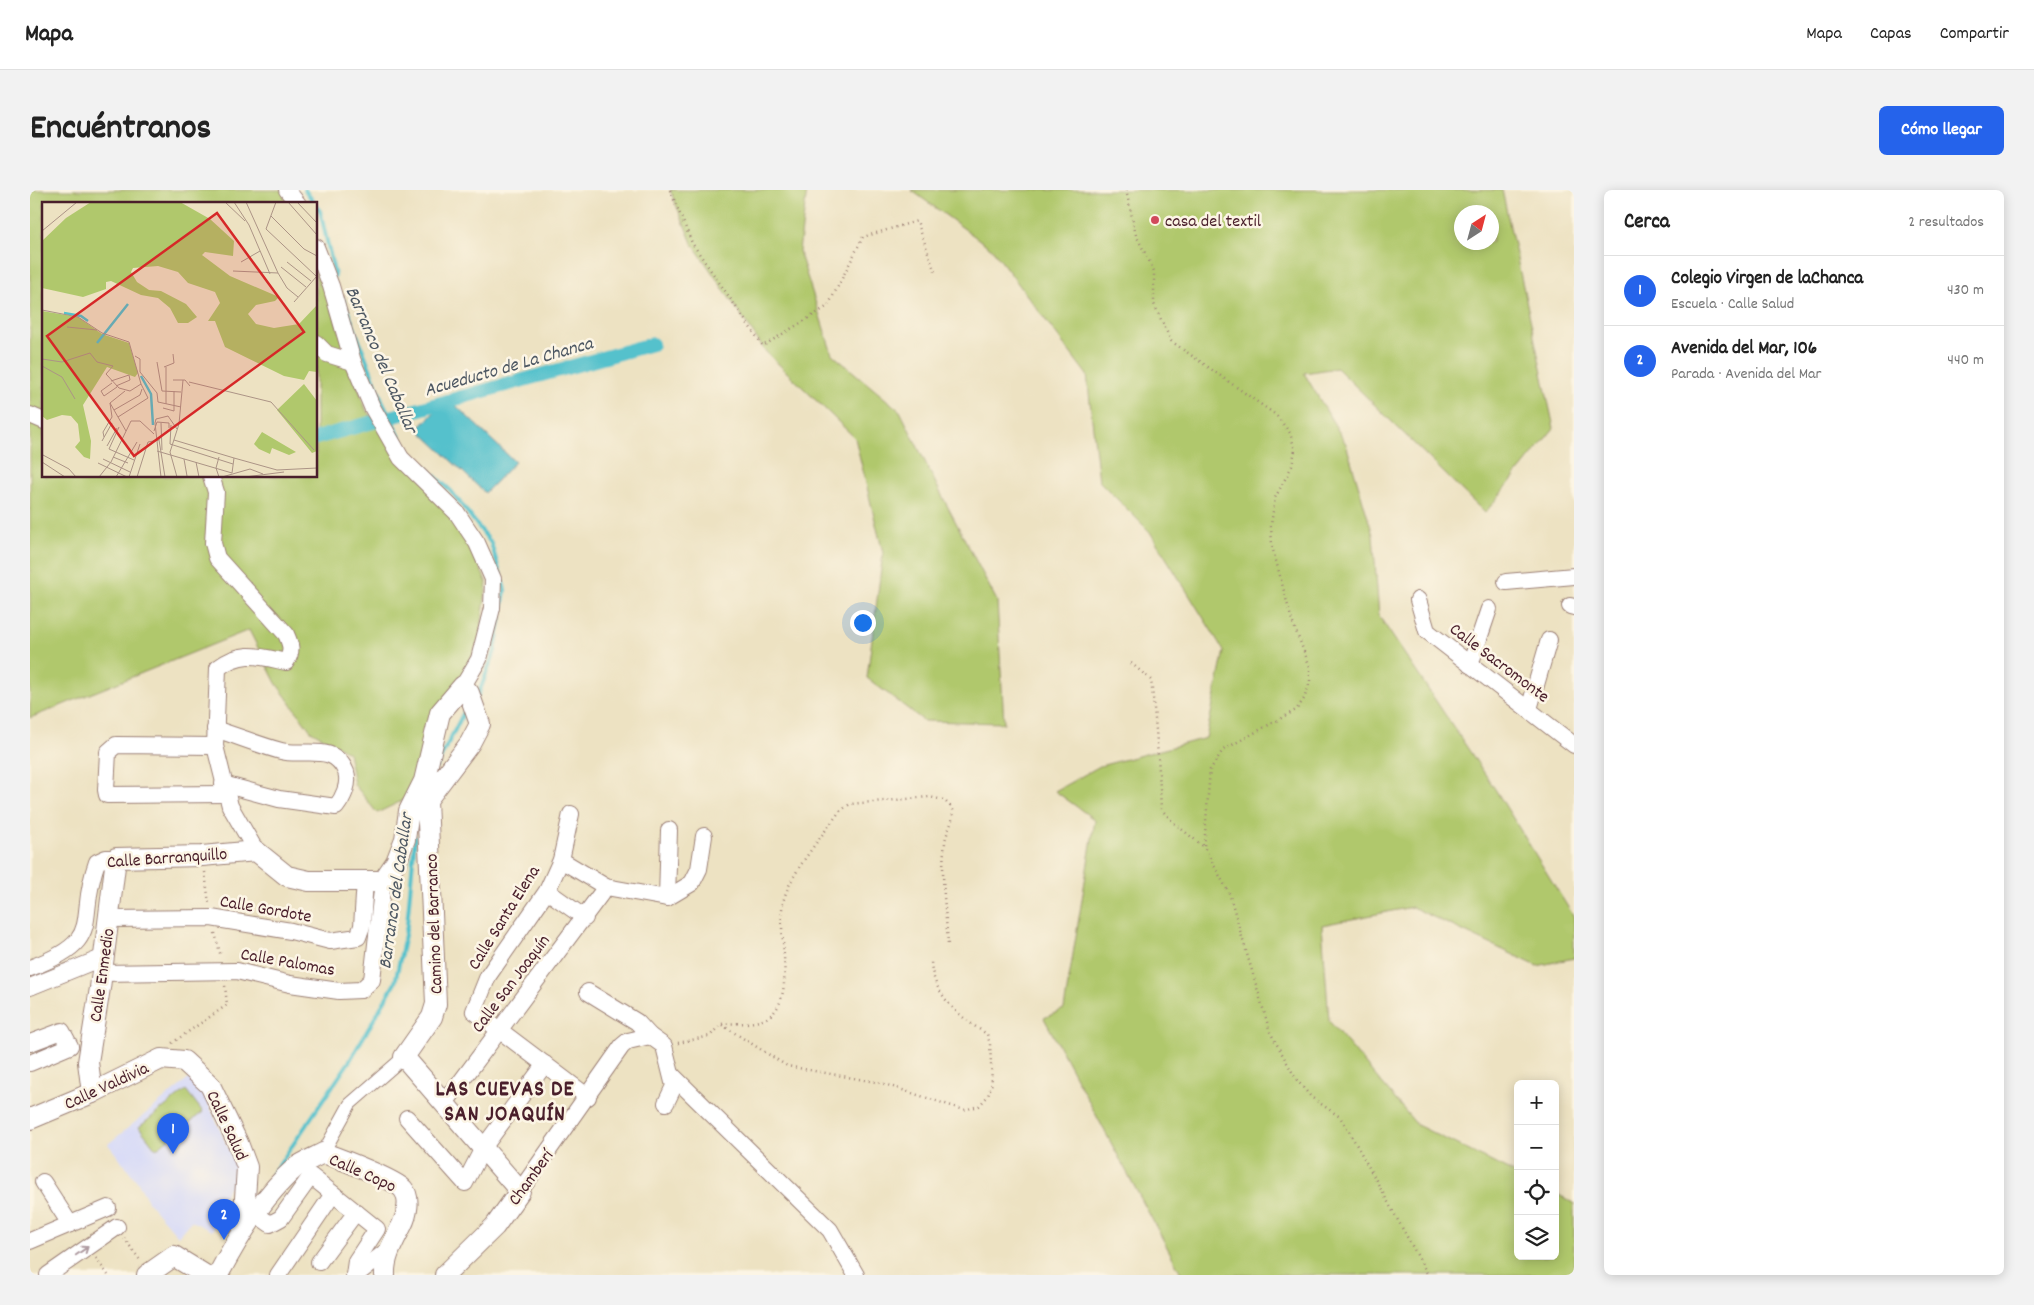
<!DOCTYPE html>
<html lang="es">
<meta charset="utf-8">
<style>
body{margin:0;font-family:Dekko,sans-serif;background:#f2f2f2;color:#222}
.controls{position:absolute;right:15px;bottom:15px;display:grid;overflow:hidden;border-radius:8px;box-shadow:0 2px 12px #0003}
.controls button{width:45px;height:45px;display:grid;place-items:center;padding:0;border:0;border-bottom:1px solid #e0e0e0;background:#fff;color:#222;font:25px sans-serif}
.compass{position:absolute;left:1424px;top:15px;width:45px;height:45px;border-radius:50%;background:#fff;box-shadow:0 2px 12px #0003;rotate:36deg}
.you{position:absolute;left:832px;top:432px;width:18px;height:18px;margin:-12px;border:4px solid #fff;border-radius:50%;background:#1a73e8;box-shadow:0 0 0 8px #1a73e833}
.badge{display:grid;place-items:center;width:32px;height:32px;border-radius:50%;background:#2563eb;color:#fff;font-size:16px;font-weight:700}
.pin{position:absolute;translate:-50% -41px;filter:drop-shadow(0 1px 2px #0008)}
.pin::after{content:'';position:absolute;top:26px;width:18px;height:15px;background:inherit;clip-path:polygon(0 0,100% 0,50% 100%)}
.list{margin:0;padding:0;list-style:none}
h2{display:flex;justify-content:space-between;align-items:center;height:65px;margin:0;padding:0 20px;font-size:21px}
h2 small{font-size:16px;font-weight:400;color:#767676}
.list li{display:grid;grid-template-columns:32px 1fr auto;gap:15px;align-items:center;box-sizing:border-box;height:70px;padding:0 20px;border-top:1px solid #e0e0e0}
.list b{display:block;font-size:19px;white-space:nowrap}
.list p{margin:0;font-size:16px;white-space:nowrap;color:#767676}
.list em{font-size:16px;font-style:normal;color:#767676}
.icon{flex:none;width:28px;height:28px;fill:none;stroke:currentColor;stroke-width:2;stroke-linecap:round;stroke-linejoin:round}
.map{position:relative;flex:none;width:1544px;height:1085px;overflow:hidden;border-radius:8px}
header{display:flex;align-items:center;gap:30px;box-sizing:border-box;height:70px;padding:0 25px;background:#fff;border-bottom:1px solid #e0e0e0}
header strong{font-size:24px}
nav{display:flex;gap:28px;margin-inline-start:auto;font-size:18px}
.intro{display:flex;align-items:center;justify-content:space-between;box-sizing:border-box;height:120px;padding:0 30px}
h1{margin:0;font-size:35px}
.button{padding:12px 22px;border-radius:8px;background:#2563eb;color:#fff;font-size:18px;font-weight:700}
main{display:flex;gap:30px;padding:0 30px}
aside{flex:1;background:#fff;border-radius:8px;box-shadow:0 2px 12px #0003}
.map>svg:first-child{display:block}
.built{fill:#d4d8f9}
.green{fill:#b0c86c;stroke:#7d744c;fill-rule:evenodd}
.water{fill:#54c1cc;stroke:#4f707c}
.lines{fill:none;stroke-linecap:round;stroke-linejoin:round}
.stream{stroke:#54c1cc;stroke-width:4}
.canal{stroke:#54c1cc;stroke-width:14}
.pedestrian-casing{stroke:#9c8076;stroke-width:14}
.minor-casing{stroke:#9c8076;stroke-width:18}
.tertiary-casing{stroke:#9c8076;stroke-width:22}
.path{stroke:#9c8076;stroke-width:2.5;stroke-dasharray:1 4;stroke-linecap:butt}
.pedestrian{stroke:#fff;stroke-width:12}
.minor{stroke:#fff;stroke-width:16}
.tertiary{stroke:#fff;stroke-width:20}
.oneway{stroke:#ae9aa0}
.poi-dot{fill:#d1495b;stroke:#fcf5e5;stroke-width:2}
.labels{text-anchor:middle;stroke-width:5;stroke-linejoin:round;paint-order:stroke}
.poi-label{font-size:18px;fill:#4a1f2b;stroke:#fcf5e5;text-anchor:start}
.street-label{font-size:18px;fill:#4a1f2b;stroke:#fcf5e5}
.water-label{font-size:19px;font-style:italic;fill:#4e5863;stroke:#fcf5e5}
.district-label{font-size:22px;font-weight:bold;letter-spacing:1px;fill:#4a1f2b;stroke:#fcf5e5}
.inset-river{fill:none;stroke:#54c1cc;stroke-width:2.5}
.inset-road{fill:none;stroke:#ac9486;stroke-width:1}
.view{fill:#d62828;fill-opacity:0.15;stroke:#d62828;stroke-width:2.5}
.inset-edge{fill:none;stroke:#4a1f2b;stroke-width:2.5}
</style>
<header>
<strong>Mapa</strong>
<nav><a>Mapa</a><a>Capas</a><a>Compartir</a></nav>
</header>
<div class="intro"><h1>Encuéntranos</h1><a class="button">Cómo llegar</a></div>
<main>
<div class="map">
<svg width="1544" height="1085" viewBox="0 0 1544 1085">
<rect width="100%" height="100%" fill="#fcf5e5"/>
<filter id="ink" filterUnits="userSpaceOnUse"><feTurbulence type="fractalNoise" baseFrequency=".02" numOctaves="2"/><feDisplacementMap in="SourceGraphic" scale="10" xChannelSelector="R" yChannelSelector="G"/><feConvolveMatrix kernelMatrix="1 2 1 2 8 2 1 2 1" color-interpolation-filters="sRGB"/></filter>
<filter id="wash" filterUnits="userSpaceOnUse"><feTurbulence type="fractalNoise" baseFrequency=".0096" numOctaves="4" result="noise"/><feDisplacementMap in="SourceGraphic" scale="20" xChannelSelector="R" yChannelSelector="G"/><feGaussianBlur stdDeviation="1.12" result="paint"/><feColorMatrix in="noise" values="0 0 0 0 0 0 0 0 0 0 0 0 0 0 0 0 0 1.4 0 .05"/><feComposite in="paint" operator="in"/></filter>
<g filter="url(#wash)">
<rect width="100%" height="100%" fill="#ede2c2"/>
<polygon class="built" points="160,888 173,901 205,974 206,990 202,997 198,997 193,1009 196,1011 182,1041 161,1031 148,1046 119,1013 107,991 78,954"/>
<g class="green">
<polygon points="0,0 251,0 262,14 14,14 14,286 286,286 286,72 336,220 432,339 457,393 450,447 435,484 396,539 382,606 347,623 324,594 318,562 281,541 246,493 219,440 0,528"/>
<polygon points="640,0 777,0 769,61 802,164 870,221 910,302 967,411 974,533 894,531 837,488 853,363 825,248 736,162 662,53"/>
<path d="M881 0H1472L1524 238 1455 323 1307 178 1274 183 1316 254 1343 345 1349 426 1465 599 1544 727V768L1507 776 1382 717 1292 735 1299 831 1387 935 1488 985V1066H1525V1003L1544 1013V1085H1152L1014 828 1034 819 1065 630 1025 601 1070 576 1176 548 1194 461 1120 342 1069 291 1057 185 962 59ZM1432 22H1462V52H1432Z"/>
<polygon points="156,900 173,922 126,959 109,937"/>
</g>
<polygon class="water" points="418,208 485,272 455,303 388,239"/>
<g class="lines">
<g class="stream">
<polyline points="275,0 285,14"/>
<polyline points="286,16 290,21 305,86"/>
<polyline points="313,109 352,210 376,260 421,301 461,353 475,400 465,461 448,505"/>
<polyline points="406,577 436,518"/>
<polyline points="243,984 319,872 365,793 377,735 385,647"/>
</g>
<polyline class="canal" points="286,248 622,154"/>
</g>
</g>
<g filter="url(#ink)">
<g class="lines">
<defs>
<polyline id="pedestrian" points="293,963 320,914 374,867"/>
<g id="minor">
<polyline points="257,0 268,14"/>
<polyline points="286,57 301,96 323,172 342,217 371,268 427,323 447,353 463,389 462,418 449,469 433,496"/>
<polyline points="286,153 297,164 323,172"/>
<polyline points="0,225 14,231"/>
<path d="M181 286 186 302 183 353 187 368 256 444C261 455 263 461 256 472 228 466 212 460 188 478L185 556 200 616 226 661"/>
<polyline points="1476,392 1544,386"/>
<polyline points="1388,410 1397,441 1544,555"/>
<polyline points="1540,416 1544,417"/>
<polyline points="1440,475 1459,419"/>
<polyline points="1499,519 1519,450"/>
<path d="M185 539C207 546 229 555 251 561 274 567 304 552 316 582 320 594 313 608 306 617L249 609 193 594"/>
<polyline points="185,556 86,555 78,562 76,600 77,605 196,604"/>
<polyline points="541,624 531,670 517,701 458,786 444,821 558,907"/>
<polyline points="531,670 576,697 637,708 662,693 669,679 674,646"/>
<polyline points="517,701 555,728"/>
<polyline points="637,708 639,640"/>
<polyline points="79,729 181,728 261,741 300,751 328,747 332,736 335,690"/>
<path d="M0 778C78 749 45 732 67 672L76 668H86"/>
<polyline points="72,783 207,781 260,794 309,801 331,800 342,790 353,691"/>
<polyline points="0,797 74,767"/>
<polyline points="558,802 607,832 620,846 634,856 644,896 636,913"/>
<polyline points="0,853 32,841 40,856 0,873"/>
<polyline points="642,885 800,1040 826,1085"/>
<polyline points="415,913 576,697"/>
<polyline points="377,928 435,993 453,958 515,874"/>
<polyline points="13,992 40,1034"/>
<polyline points="490,1001 592,856 598,851 620,846"/>
<polyline points="226,1024 240,1034 251,1028 281,986 347,1039 326,1071 324,1085"/>
<polyline points="0,1051 78,1018"/>
<polyline points="289,1072 326,1022"/>
<polyline points="18,1085 87,1037"/>
<polyline points="248,1085 303,1004"/>
<polyline points="326,1085 359,1059"/>
</g>
<g id="tertiary">
<polyline points="62,903 58,872 70,798 86,668 172,666 226,661 257,686 279,691 353,691 366,672 375,649 379,621 394,591 410,523 433,496 439,503 450,534 440,553 397,610 406,814 402,827 374,867 490,1001 465,1036 415,1085"/>
<polyline points="0,929 62,903 131,869 154,871 180,895 208,953 217,977 213,1040"/>
<polyline points="117,1085 144,1066 175,1085"/>
<path d="M188 1085C207 1049 234 1005 265 978 273 972 284 968 293 963 306 967 366 990 373 999 381 1008 377 1025 372 1035 364 1051 354 1067 355 1085"/>
</g>
</defs>
<use href="#pedestrian" class="pedestrian-casing"/>
<use href="#minor" class="minor-casing"/>
<use href="#tertiary" class="tertiary-casing"/>
<g class="path">
<polyline points="640,0 662,53 733,156 798,116 833,47 887,31 906,85"/>
<polyline points="1096,0 1106,45 1124,81 1124,114 1141,151 1246,225 1260,243 1265,260 1262,276 1245,308 1241,335 1242,356 1262,431 1280,477 1280,492 1274,509 1266,520 1193,560 1180,580 1174,657"/>
<path d="M1101 473 1121 490C1126 533 1129 576 1131 619L1144 633 1174 657 1199 703 1240 842 1266 889 1281 907 1310 927 1320 943 1398 1085"/>
<polyline points="175,682 179,714"/>
<polyline points="185,743 191,767"/>
<path d="M692 835 757 876 851 893 934 920 949 916 958 906 962 893 960 854 957 844C930 828 902 804 901 771"/>
<polyline points="142,853 197,815 195,795"/>
<path d="M648 853 680 846 691 834C703 833 718 834 729 831 772 820 746 744 753 713 758 686 793 645 809 622L820 614 899 607 914 610 923 619C924 633 916 641 915 653 910 686 916 722 918 755"/>
<polyline points="94,1048 110,1070"/>
<polyline points="66,1068 78,1085"/>
</g>
<use href="#pedestrian" class="pedestrian"/>
<use href="#minor" class="minor"/>
<use href="#tertiary" class="tertiary"/>
</g>
<defs><path id="oneway-shaft" d="M-6 0H5M1.5-3L5.5 0L1.5 3" fill="none" stroke-width="1.6" stroke-linecap="round" stroke-linejoin="round" transform="scale(1.25)"/></defs>
<use class="oneway" href="#oneway-shaft" transform="translate(52 1061) rotate(-35)"/>
</g>
<circle class="poi-dot" cx="1125" cy="30" r="5"/>
<g class="labels">
<g class="poi-label">
<text x="1135" y="36">casa del textil</text>
</g>
<g class="street-label">
<text transform="translate(1470 472) rotate(37)" y="6">Calle Sacromonte</text>
<text transform="translate(137 667) rotate(-4)" y="6">Calle Barranquillo</text>
<text transform="translate(236 718) rotate(10)" y="6">Calle Gordote</text>
<text transform="translate(473 727) rotate(-58)" y="6">Calle Santa Elena</text>
<text transform="translate(403 734) rotate(-92)" y="6">Camino del Barranco</text>
<text transform="translate(258 771) rotate(10)" y="6">Calle Palomas</text>
<text transform="translate(71 785) rotate(-82)" y="6">Calle Enmedio</text>
<text transform="translate(480 793) rotate(-53)" y="6">Calle San Joaquín</text>
<text transform="translate(76 895) rotate(-25)" y="6">Calle Valdivia</text>
<text transform="translate(198 935) rotate(65)" y="6">Calle Salud</text>
<text transform="translate(333 982) rotate(24)" y="6">Calle Copo</text>
<text transform="translate(500 987) rotate(-54)" y="6">Chamberí</text>
</g>
<g class="water-label">
<text transform="translate(353 169) rotate(67)" y="7">Barranco del Caballar</text>
<text transform="translate(478 175) rotate(-16)" y="7">Acueducto de La Chanca</text>
<text transform="translate(364 701) rotate(-82)" y="7">Barranco del Caballar</text>
</g>
<g class="district-label">
<text x="475" y="905">LAS CUEVAS DE<tspan x="475" dy="25">SAN JOAQUÍN</tspan></text>
</g>
</g>
<g transform="translate(12 12)">
<rect width="275" height="275" fill="#ede2c2"/>
<path d="M49 0H138L168 17 192 39 191 54 163 50 160 53 188 74 237 95 233 99 214 103 206 112 214 122 232 126 257 122 275 103V170L267 169 262 178 242 174 183 145 173 119H166L178 101 173 90 146 81 136 70 116 64 91 66 89 70 95 80 107 88 119 89 144 102 155 115 146 121H136L128 106 116 96 99 93 69 79 64 80V87L41 95 0 86V39L24 16ZM0 109 36 115 60 132 87 141 96 171 93 175 65 165 41 203 49 239 48 257 42 255 33 245 38 239 36 222 29 214 20 213 5 218 0 214ZM262 182 275 199V249L270 251 235 208ZM220 230 254 250 247 253 230 246 228 252 217 247 212 242Z" fill="#b0c86c"/>
<path class="inset-river" d="M22 111 39 114 46 119M55 141 86 102M99 174 109 192 111 223"/>
<path class="inset-road" d="M183 0 203 19M192 0 207 23 228 72M204 0 236 71 245 86 256 95M234 0 224 27 274 74M246 0 275 33M255 0 275 21M229 14 262 47 275 54M0 29 35 0M199 60 218 49M245 60 269 79M239 65 264 85M191 69 236 71M252 100 275 74M0 108 36 115 60 131 87 140 99 182 88 189 77 186 64 172 71 164 55 160 48 151 20 160 0 157M25 125 55 128M93 154 98 157V170L115 191 116 200 139 205M115 160 120 189 139 190M0 164 20 175 33 197M122 165 132 161 131 152M131 178H143L148 184M69 179 87 173 88 178 74 184M147 180 229 200 272 248M70 181 59 189 62 194 75 185M68 201 84 229M68 201 83 189M124 202V165M121 206 132 209V189M72 208 98 193 100 187M76 215 106 196 99 182M119 221 120 248M129 223 128 242 191 262M77 225 67 247 92 258M112 229 115 220 127 221V226M62 235 61 230 70 215 68 201M117 238 123 275M132 238 192 256 190 271M60 239 70 221M65 244 75 226M115 249 190 271M1 253 27 267 34 275M71 255 86 261M192 256 235 268 275 266M61 257 88 270M142 257 145 274M0 260 23 275M154 260 157 275M56 261 85 275M57 275 69 260 89 219H98L112 232M74 275 95 240M87 275 98 242M95 275 106 240 117 238 119 234M119 275 113 221 114 217 126 214 135 227M135 275 128 250 137 222 141 178M177 275 174 266 177 255M180 275 208 267 221 272M203 275 242 270M252 275H268"/>
<path class="view" d="M175 11 262 130 92 254 5 134Z"/>
<rect width="275" height="275" class="inset-edge"/>
</g>
</svg>
<div class="controls">
<button>+</button>
<button>−</button>
<button><svg class="icon" aria-label="locate" viewBox="0 0 24 24"><circle cx="12" cy="12" r="6"/><path d="M12 2v4M12 18v4M2 12h4M18 12h4"/></svg></button>
<button><svg class="icon" aria-label="layers" viewBox="0 0 24 24"><path d="M12 4l9 5-9 5-9-5zM3 14l9 5 9-5"/></svg></button>
</div>
<svg class="compass" viewBox="-18 -18 36 36"><path d="M0-13l5 13h-10z" fill="#e53935"/><path d="M0 13l5-13h-10z" fill="#767676"/></svg>
<div class="you"></div>
<div class="pin badge" style="left:143px;top:964px">1</div>
<div class="pin badge" style="left:194px;top:1050px">2</div>
</div>
<aside>
<h2>Cerca<small>2 resultados</small></h2>
<ul class="list">
<li><span class="badge">1</span><div><b>Colegio Virgen de laChanca</b><p>Escuela · Calle Salud</p></div><em>430 m</em></li>
<li><span class="badge">2</span><div><b>Avenida del Mar, 106</b><p>Parada · Avenida del Mar</p></div><em>440 m</em></li>
</ul>
</aside>
</main>
